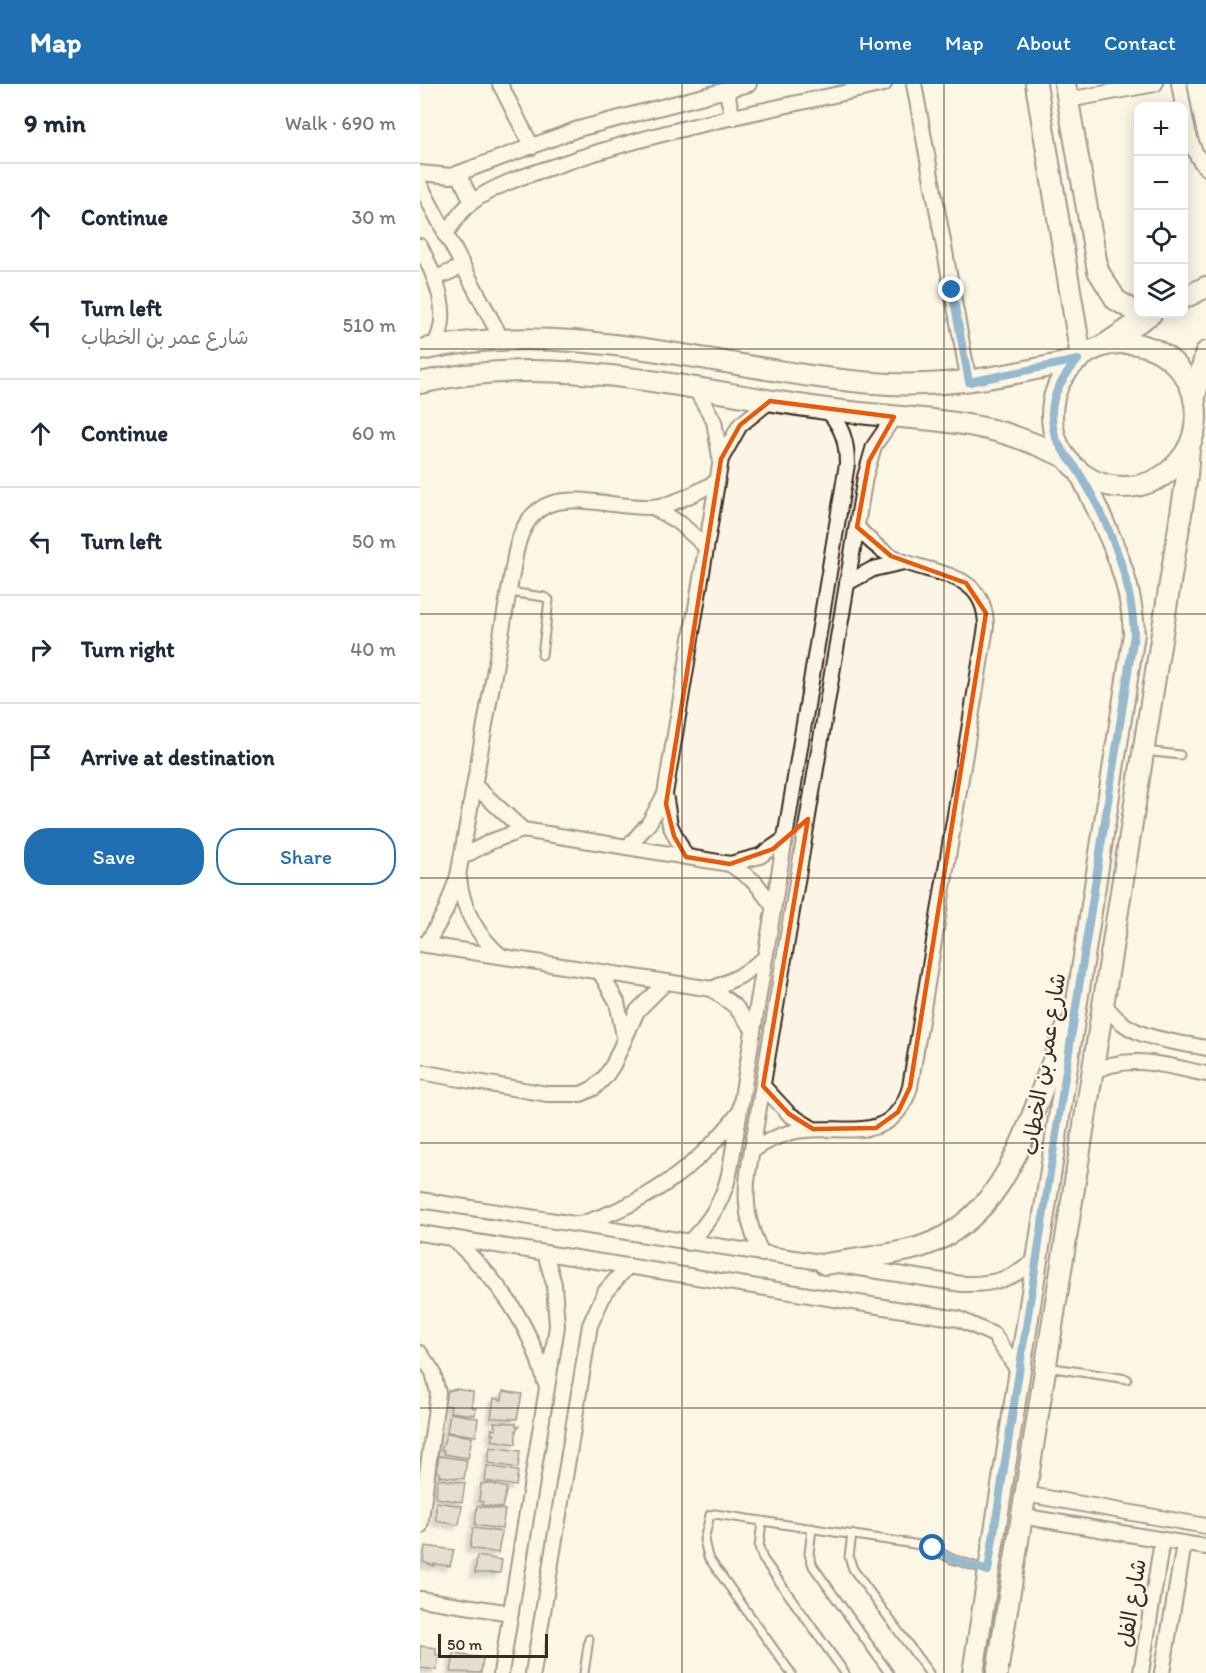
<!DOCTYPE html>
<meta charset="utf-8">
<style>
body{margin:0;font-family:Itim,"Playpen Sans Arabic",sans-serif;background:#f6f6f7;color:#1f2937}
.controls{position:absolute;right:18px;top:18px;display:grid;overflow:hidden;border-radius:12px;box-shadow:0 3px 15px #0003}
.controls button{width:54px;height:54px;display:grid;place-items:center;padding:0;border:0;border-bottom:2px solid #e0e1e3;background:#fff;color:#1f2937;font:30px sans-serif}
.scale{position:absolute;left:18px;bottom:15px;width:110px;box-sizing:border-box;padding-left:6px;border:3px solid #3b2a1e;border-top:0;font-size:16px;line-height:21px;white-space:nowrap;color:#3b2a1e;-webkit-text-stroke:4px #fcf5e5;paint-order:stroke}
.stop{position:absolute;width:18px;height:18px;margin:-14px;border:4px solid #1f6fb2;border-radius:50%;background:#fff}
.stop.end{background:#1f6fb2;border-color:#fff;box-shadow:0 2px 6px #0008}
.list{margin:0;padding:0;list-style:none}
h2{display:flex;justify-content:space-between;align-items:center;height:78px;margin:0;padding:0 24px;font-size:26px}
h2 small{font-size:20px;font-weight:400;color:#747a83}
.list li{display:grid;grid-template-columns:39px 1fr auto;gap:18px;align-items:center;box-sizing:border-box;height:108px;padding:0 24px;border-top:2px solid #e0e1e3}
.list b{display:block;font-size:22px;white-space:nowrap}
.list p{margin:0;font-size:20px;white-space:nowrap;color:#747a83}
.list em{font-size:20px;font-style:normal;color:#747a83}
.actions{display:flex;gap:12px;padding:18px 24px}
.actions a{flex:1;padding:14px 0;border:2px solid #1f6fb2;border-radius:24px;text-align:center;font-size:21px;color:#1f6fb2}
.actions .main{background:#1f6fb2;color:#fff}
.icon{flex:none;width:33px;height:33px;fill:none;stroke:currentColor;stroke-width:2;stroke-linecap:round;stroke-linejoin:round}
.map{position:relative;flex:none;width:786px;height:1589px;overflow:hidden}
header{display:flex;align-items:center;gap:36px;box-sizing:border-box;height:84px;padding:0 30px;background:#1f6fb2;color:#fff}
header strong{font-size:28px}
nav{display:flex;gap:33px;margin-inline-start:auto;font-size:21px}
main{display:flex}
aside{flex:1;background:#fff}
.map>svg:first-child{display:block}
.building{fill:#ccc2b3;stroke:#3b2a1e;stroke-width:1.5;filter:url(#shadow)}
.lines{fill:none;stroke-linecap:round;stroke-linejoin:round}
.lane-casing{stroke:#3b2a1e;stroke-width:11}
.street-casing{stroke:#3b2a1e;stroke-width:18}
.secondary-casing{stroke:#3b2a1e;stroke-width:24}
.lane{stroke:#fcf5e5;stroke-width:7}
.street{stroke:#fcf5e5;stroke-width:14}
.secondary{stroke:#fcf5e5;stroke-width:20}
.route{stroke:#1f6fb2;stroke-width:8}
.marked{fill:none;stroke:#e8590c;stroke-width:4.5;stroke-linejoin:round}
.grid{fill:none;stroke:#3b2a1e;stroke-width:1.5;stroke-opacity:0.55}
.labels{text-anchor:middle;stroke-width:4.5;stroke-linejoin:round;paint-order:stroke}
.street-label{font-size:22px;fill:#3b2a1e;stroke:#fcf5e5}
</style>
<header>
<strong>Map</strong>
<nav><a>Home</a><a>Map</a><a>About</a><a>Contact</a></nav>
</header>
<main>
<aside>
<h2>9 min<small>Walk · 690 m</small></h2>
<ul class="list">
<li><svg class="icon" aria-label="ahead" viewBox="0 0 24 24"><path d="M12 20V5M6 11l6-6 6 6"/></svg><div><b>Continue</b></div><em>30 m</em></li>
<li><svg class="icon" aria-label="left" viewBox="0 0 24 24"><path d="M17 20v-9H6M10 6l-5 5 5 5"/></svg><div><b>Turn left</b><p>شارع عمر بن الخطاب</p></div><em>510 m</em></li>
<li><svg class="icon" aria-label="ahead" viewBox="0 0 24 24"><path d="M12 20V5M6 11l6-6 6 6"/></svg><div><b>Continue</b></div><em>60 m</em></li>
<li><svg class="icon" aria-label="left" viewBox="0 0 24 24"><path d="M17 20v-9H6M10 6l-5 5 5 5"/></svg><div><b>Turn left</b></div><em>50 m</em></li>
<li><svg class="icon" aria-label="right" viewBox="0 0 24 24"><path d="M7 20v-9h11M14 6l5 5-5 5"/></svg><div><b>Turn right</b></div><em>40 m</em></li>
<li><svg class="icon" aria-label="arrive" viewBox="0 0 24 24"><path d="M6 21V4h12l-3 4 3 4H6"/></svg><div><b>Arrive at destination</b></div></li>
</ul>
<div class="actions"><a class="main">Save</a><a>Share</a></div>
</aside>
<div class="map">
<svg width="786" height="1589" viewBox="0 0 786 1589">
<defs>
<filter id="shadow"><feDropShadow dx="-4.5" dy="4.5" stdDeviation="1.5" flood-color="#0004"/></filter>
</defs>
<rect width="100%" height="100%" fill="#fcf5e5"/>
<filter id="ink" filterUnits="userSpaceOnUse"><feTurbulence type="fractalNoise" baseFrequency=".0167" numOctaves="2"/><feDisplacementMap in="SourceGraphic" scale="12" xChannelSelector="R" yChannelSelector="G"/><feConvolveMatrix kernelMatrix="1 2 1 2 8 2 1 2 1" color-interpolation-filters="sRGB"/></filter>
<g filter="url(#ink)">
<g class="building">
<polygon points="37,1305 53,1308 52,1323 56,1324 55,1331 30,1328 31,1322 23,1321 28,1307"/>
<polygon points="83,1307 102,1310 97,1335 71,1334 74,1314 82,1316"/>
<polygon points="30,1329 58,1334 56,1352 27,1348"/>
<polygon points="74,1338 96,1339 96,1342 99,1342 96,1346 96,1360 71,1356 75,1350 71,1350 72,1345 76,1346"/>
<polygon points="27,1349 52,1353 48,1374 24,1370 24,1366 21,1366"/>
<polygon points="70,1363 100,1367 98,1384 68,1379"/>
<polygon points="19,1372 47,1376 44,1395 19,1392 20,1389 16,1388"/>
<polygon points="67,1382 98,1387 96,1402 65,1397"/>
<polygon points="17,1395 45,1399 42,1418 16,1414"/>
<polygon points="68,1399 87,1404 82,1424 62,1421 63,1418 59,1417 61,1400"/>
<polygon points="16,1418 42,1422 39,1441 16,1437"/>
<polygon points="57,1422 85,1426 82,1445 55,1441"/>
<polygon points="53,1444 82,1448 78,1469 50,1464"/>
<polygon points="5,1462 34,1466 30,1482 14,1480 14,1482 3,1478"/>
<polygon points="57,1472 82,1476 80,1489 55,1489"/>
<polygon points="0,1562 16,1564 16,1571 19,1571 17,1586 0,1584"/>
<polygon points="34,1570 63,1574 61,1589 31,1588"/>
</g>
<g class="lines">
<defs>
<g id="lane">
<polyline points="89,508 124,513 129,516 122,571"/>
<polyline points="725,667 760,671"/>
<polyline points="627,1283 707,1295"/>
<polyline points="342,1437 339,1463 343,1475 425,1589"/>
<polyline points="392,1444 389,1470 393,1482 469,1589"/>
<polyline points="432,1450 429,1473 433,1485 509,1589"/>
<polyline points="164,1589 169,1555"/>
<polyline points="371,1589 288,1473 284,1456 290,1431 295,1430 507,1462 532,1475 567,1486"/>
</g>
<g id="street">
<polyline points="80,0 112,63"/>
<polyline points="494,0 549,298"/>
<path d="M759 0C765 27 766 63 786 84"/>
<polyline points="306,5 313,34"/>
<polyline points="648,16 735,0"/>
<polyline points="0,89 31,92 158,45 329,0"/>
<polyline points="39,90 52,118"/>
<polyline points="0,101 81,254"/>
<path d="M25 151C33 140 40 127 51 119 74 101 107 91 135 82 241 45 354 25 464 0"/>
<path d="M0 162C15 192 34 232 13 263"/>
<polyline points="16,194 41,183"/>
<polyline points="275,304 294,337 300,373"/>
<polyline points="233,423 261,440 286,463"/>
<polyline points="427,499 453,485 484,478"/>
<polyline points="55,702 103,746 310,780 340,772 365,755"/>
<polyline points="208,763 229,739 244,712"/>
<polyline points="42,773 72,757 103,746"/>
<polyline points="266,773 250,741 245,710 301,375 320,341 350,317"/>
<polyline points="310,780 335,798 353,822"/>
<path d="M39 794C43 827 57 851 81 872"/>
<polyline points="0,860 292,905 315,922 333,945"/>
<path d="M6 861 25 828 38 792 96 467C113 389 177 425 231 423 253 422 277 408 296 398"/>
<polyline points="180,888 197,918 204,952"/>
<polyline points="292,905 320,892 345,874"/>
<path d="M682 916C704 955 746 956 786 964"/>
<polyline points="0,988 127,1010 161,1010 174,1004 185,993 193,981 217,927 246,898"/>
<path d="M671 989C708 968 747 982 786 990"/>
<polyline points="343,1002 369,1030 393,1045"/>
<path d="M332 1067C348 1056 364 1048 384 1046 428 1041 473 1061 490 1003L566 543C566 489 520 492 482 477 464 470 450 458 437 443"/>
<path d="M0 1116 542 1200C572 1201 595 1195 617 1174"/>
<path d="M160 1140C226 1120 277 1084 318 1030"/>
<polyline points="0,1149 539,1235 574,1251 599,1288"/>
<path d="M32 1154C77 1195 110 1238 125 1298"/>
<path d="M268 1159C292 1136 306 1112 311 1080L427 380C427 357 422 342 406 325"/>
<path d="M342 1170C328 1143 324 1119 328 1089L445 393 454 362 474 333"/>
<polyline points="0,1269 13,1288 18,1309 0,1442"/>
<polyline points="605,1410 786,1442"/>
<polyline points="601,1432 786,1463"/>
<polyline points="0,1515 91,1529"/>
<polyline points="81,1589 137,1242 134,1200 125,1169"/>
<polyline points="113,1589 170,1241 185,1208 208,1182"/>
<polyline points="721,1589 742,1456"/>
<polyline points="742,1589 764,1460"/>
</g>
<g id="secondary">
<polyline points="616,0 661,273"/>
<polyline points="645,0 678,187 696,216 718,229"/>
<polyline points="764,214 786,203"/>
<circle cx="704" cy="331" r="72"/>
<polyline points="684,261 731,230"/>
<path d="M0 266C160 231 311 291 469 300 534 303 595 290 658 276"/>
<path d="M0 299C136 267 271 307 406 325 460 333 515 333 568 345 595 351 620 362 645 373"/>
<polyline points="774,316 786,268"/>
<path d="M405 1180C436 1175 469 1172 500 1163 596 1132 609 1024 647 943"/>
<path d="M553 1589 714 550C712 491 684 439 659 387"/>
<polyline points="577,1589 767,392 769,363"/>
</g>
</defs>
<use href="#lane" class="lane-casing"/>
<use href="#street" class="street-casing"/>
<use href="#secondary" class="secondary-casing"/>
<use href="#lane" class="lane"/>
<use href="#street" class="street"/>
<use href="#secondary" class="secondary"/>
</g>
</g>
<g class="lines" filter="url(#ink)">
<path class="route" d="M513 1464 532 1475 568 1487 714 550C712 495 688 436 660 390 647 369 633 362 632 333 631 310 643 293 658 276L549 298 532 206"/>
</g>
<path d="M0 0H786V1589H0ZM350 317 474 333 449 377 437 443 471 472 546 499 566 529 490 1003 478 1028 456 1044 393 1045 369 1030 343 1002 388 735 353 765 310 780 266 773 254 752 246 720 301 375 320 341Z" fill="#fcf5e5" fill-opacity=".55" fill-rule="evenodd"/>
<path class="marked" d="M350 317 474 333 449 377 437 443 471 472 546 499 566 529 490 1003 478 1028 456 1044 393 1045 369 1030 343 1002 388 735 353 765 310 780 266 773 254 752 246 720 301 375 320 341Z"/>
<path class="grid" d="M262 0V1589M524 0V1589M0 265H786M0 530H786M0 794H786M0 1059H786M0 1324H786"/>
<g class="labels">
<g class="street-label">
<text transform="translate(623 980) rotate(-81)" y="8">شارع عمر بن الخطاب</text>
<text transform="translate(711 1519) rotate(-81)" y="8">شارع الفل</text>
</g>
</g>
</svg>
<div class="controls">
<button>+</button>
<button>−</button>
<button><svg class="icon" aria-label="locate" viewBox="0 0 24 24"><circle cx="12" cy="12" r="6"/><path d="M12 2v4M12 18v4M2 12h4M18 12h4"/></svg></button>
<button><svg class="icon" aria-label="layers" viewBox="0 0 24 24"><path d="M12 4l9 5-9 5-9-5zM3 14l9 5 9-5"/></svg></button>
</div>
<div class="scale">50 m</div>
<div class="stop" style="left:513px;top:1464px"></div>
<div class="stop end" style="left:532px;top:206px"></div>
</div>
</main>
